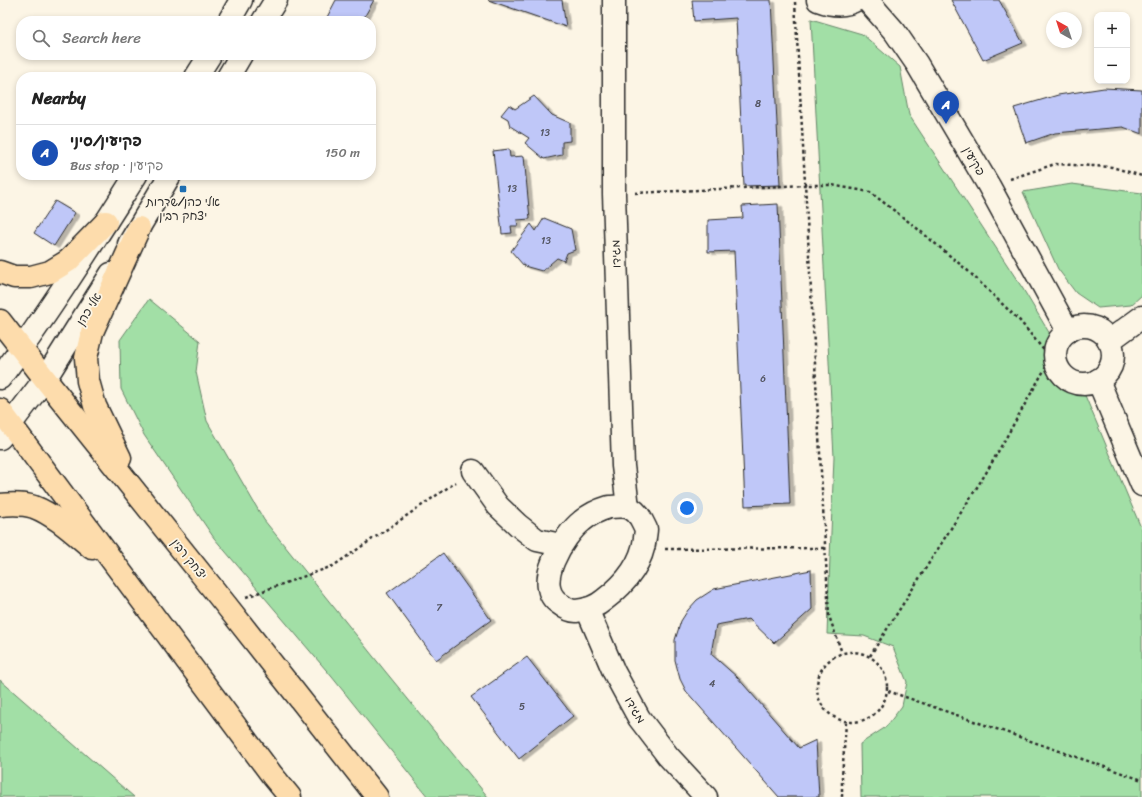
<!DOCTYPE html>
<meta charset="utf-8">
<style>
body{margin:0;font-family:Sriracha,"Playpen Sans Hebrew",sans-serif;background:#f6f6f6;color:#222}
.controls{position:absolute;right:12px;top:12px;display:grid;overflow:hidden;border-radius:8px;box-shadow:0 2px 6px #0003}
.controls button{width:36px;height:36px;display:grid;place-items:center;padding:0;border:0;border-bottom:1px solid #e0e0e0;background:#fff;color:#222;font:20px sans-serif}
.compass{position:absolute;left:1046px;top:12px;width:36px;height:36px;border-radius:50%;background:#fff;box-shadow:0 2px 6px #0003;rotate:321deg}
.you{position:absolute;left:687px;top:508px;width:14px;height:14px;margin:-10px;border:3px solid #fff;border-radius:50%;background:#1a73e8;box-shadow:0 0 0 6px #1a73e833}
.badge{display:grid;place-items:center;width:26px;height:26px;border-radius:50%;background:#0b8043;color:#fff;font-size:13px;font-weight:700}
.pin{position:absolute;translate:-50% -33px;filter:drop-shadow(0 1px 2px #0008)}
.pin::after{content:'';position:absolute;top:21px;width:14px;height:12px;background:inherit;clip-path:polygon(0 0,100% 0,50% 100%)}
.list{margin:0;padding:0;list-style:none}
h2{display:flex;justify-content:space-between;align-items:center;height:52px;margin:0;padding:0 16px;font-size:17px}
h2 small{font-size:13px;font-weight:400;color:#767676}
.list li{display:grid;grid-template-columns:26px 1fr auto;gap:12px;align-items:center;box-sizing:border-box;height:56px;padding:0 16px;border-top:1px solid #e0e0e0}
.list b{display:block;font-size:15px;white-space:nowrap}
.list p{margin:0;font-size:13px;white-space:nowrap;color:#767676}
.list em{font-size:13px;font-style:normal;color:#767676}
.icon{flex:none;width:22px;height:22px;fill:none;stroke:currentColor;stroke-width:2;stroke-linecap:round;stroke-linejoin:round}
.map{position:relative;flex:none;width:1142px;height:797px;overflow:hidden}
.search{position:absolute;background:#fff;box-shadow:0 2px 6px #0003;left:16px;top:16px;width:360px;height:44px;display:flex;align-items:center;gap:10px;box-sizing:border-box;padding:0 14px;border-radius:16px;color:#767676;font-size:15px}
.panel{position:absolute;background:#fff;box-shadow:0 2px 6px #0003;left:16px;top:72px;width:360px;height:108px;border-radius:16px}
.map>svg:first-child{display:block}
.green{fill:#a2dfa6;stroke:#668568}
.building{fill:#bfc7f8;stroke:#2b2b2b;filter:url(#shadow)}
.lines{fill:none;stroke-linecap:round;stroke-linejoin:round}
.minor-casing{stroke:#2b2b2b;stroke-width:25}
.major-casing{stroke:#2b2b2b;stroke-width:25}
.path{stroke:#2b2b2b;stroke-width:2.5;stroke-dasharray:3 3;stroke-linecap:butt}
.minor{stroke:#fcf5e5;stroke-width:22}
.major{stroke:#fddcac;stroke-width:22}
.poi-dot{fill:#1f6fb2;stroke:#fcf5e5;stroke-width:1.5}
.labels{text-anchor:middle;stroke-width:3.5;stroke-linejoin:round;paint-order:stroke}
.number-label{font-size:10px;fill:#50525e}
.street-label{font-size:12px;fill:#2b2b2b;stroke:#fcf5e5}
.poi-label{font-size:12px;fill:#2b2b2b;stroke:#fcf5e5}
</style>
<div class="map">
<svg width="1142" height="797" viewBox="0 0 1142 797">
<defs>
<filter id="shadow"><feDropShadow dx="4.5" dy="2.5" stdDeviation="0" flood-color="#0004"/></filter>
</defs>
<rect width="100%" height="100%" fill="#fcf5e5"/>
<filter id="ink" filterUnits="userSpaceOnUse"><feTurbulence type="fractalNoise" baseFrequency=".025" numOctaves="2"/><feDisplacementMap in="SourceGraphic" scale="8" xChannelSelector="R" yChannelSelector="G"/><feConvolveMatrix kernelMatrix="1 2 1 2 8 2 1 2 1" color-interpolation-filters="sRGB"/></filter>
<g filter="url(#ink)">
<g class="green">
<polygon points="811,19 862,34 900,67 909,115 1023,289 1081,386 1142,530 1142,797 861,797 860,744 886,727 902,706 907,682 893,647 864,636 827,634 834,457"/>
<polygon points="1072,184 1142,193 1142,295 1131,305 1098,308 1076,293 1058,269 1023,192"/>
<polygon points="149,299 200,341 196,372 207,421 264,520 385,671 488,797 428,797 332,677 214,538 144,435 121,389 120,340"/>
<polygon points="0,680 134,797 0,797"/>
</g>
<g class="building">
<polygon points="336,0 374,0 362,21 325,21"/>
<polygon points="488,0 562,0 566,27"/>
<polygon points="692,0 771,0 780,185 744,186 736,18 694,21"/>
<polygon points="951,0 999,0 1023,43 983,60"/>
<polygon points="1104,88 1142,90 1142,134 1123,127 1055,133 1026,143 1014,108 1058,95"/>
<polygon points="534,96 552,115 570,123 570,141 562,142 562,155 544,159 525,143 529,138 510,126 508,119 501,115 509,105 515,109"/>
<polygon points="509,149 510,157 524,156 530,219 517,220 518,226 511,226 512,233 502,234 493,151"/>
<polygon points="55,201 75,213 54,246 34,233"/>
<polygon points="778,204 790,504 745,506 734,251 708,252 708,220 743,218 742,206"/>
<polygon points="544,218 571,229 575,250 567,253 564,261 557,258 542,271 524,266 511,251 531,224 536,231"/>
<polygon points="443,553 491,620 436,660 387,593"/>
<polygon points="811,570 812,609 774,643 749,619 716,625 711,654 737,677 799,748 816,740 819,797 779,797 686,691 680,679 675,660 675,640 681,621 688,610 697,600 714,589"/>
<polygon points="527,657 573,716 519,759 471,697"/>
</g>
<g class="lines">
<defs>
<g id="minor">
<polyline points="614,0 614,194 623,466 628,507"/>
<path d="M818 0C831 5 844 7 856 0"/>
<polyline points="867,0 895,32 917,64 989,186 1068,331"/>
<polyline points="229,21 241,0"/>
<polyline points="263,21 276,0"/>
<polyline points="196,77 210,55"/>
<polyline points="228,77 241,55"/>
<polyline points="129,244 170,175"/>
<circle cx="1084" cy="355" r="29"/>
<polyline points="1109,341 1142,317"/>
<path d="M0 378C49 313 92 244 136 175"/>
<polyline points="1098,380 1142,485"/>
<polyline points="0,438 45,379 111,274"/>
<polyline points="473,471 498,506 518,525 537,540 561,545"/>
<path d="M609 507C614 507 621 506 627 507 634 509 639 515 642 521 643 523 645 527 646 529 646 532 645 536 645 538 642 564 624 585 604 600 596 607 586 610 576 611 570 611 565 608 560 604 531 586 564 535 582 521 590 514 599 510 609 507Z"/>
<polyline points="587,609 614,672 639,718 668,756 706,797"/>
</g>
<g id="major">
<polyline points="0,272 14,277 31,277 50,272 68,261 106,222"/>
<polyline points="0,321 45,379 226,605 377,797"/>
<polyline points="0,410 272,775 290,797"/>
<polyline points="120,458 95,406 88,381 86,358 92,332 139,228"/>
<path d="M0 505C10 504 25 504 34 507 55 515 75 534 92 548"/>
</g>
</defs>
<use href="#minor" class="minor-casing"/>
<use href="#major" class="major-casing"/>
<g class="path">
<polyline points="795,2 829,616 842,653"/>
<polyline points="1010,179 1055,164 1112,167 1142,176"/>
<polyline points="635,193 805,185 831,185 870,192 913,225 967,270 1020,321 1051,359"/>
<polyline points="665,549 825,548"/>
<polyline points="246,597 333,566 456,482"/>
<circle cx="852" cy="687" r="35"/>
<polyline points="870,656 986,473 1055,351"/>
<polyline points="888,691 1142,780"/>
<polyline points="842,797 842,777 846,723"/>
</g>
<use href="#minor" class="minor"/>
<use href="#major" class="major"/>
</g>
</g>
<rect class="poi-dot" x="179" y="185" width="8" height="8" rx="2"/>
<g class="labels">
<g class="number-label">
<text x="758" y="107">8</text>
<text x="545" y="136">13</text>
<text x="512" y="192">13</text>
<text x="546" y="244">13</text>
<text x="763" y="382">6</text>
<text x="439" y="611">7</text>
<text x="712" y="687">4</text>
<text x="522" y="710">5</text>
</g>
<g class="street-label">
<text transform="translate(974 161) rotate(60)" y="4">פקיעין</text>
<text transform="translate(616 254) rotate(-92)" y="4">מגידו</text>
<text transform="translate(89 309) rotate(-58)" y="4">אלי כהן</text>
<text transform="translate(189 559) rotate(51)" y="4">יצחק רבין</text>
<text transform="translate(635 710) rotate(59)" y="4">מגידו</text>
</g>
<g class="poi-label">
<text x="183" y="206">אלי כהן/שדרות<tspan x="183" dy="14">יצחק רבין</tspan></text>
</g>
</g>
</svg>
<div class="controls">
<button>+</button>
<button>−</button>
</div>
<svg class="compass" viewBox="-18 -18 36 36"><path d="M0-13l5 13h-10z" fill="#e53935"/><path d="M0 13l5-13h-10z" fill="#767676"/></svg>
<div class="you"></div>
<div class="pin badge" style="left:946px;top:124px;background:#1a4fb4">A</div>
<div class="search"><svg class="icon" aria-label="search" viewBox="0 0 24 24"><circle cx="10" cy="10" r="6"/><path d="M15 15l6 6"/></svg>Search here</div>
<section class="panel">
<h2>Nearby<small></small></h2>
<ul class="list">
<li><span class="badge" style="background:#1a4fb4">A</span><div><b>פקיעין/סיני</b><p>Bus stop · פקיעין</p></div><em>150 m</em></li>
</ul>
</section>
</div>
